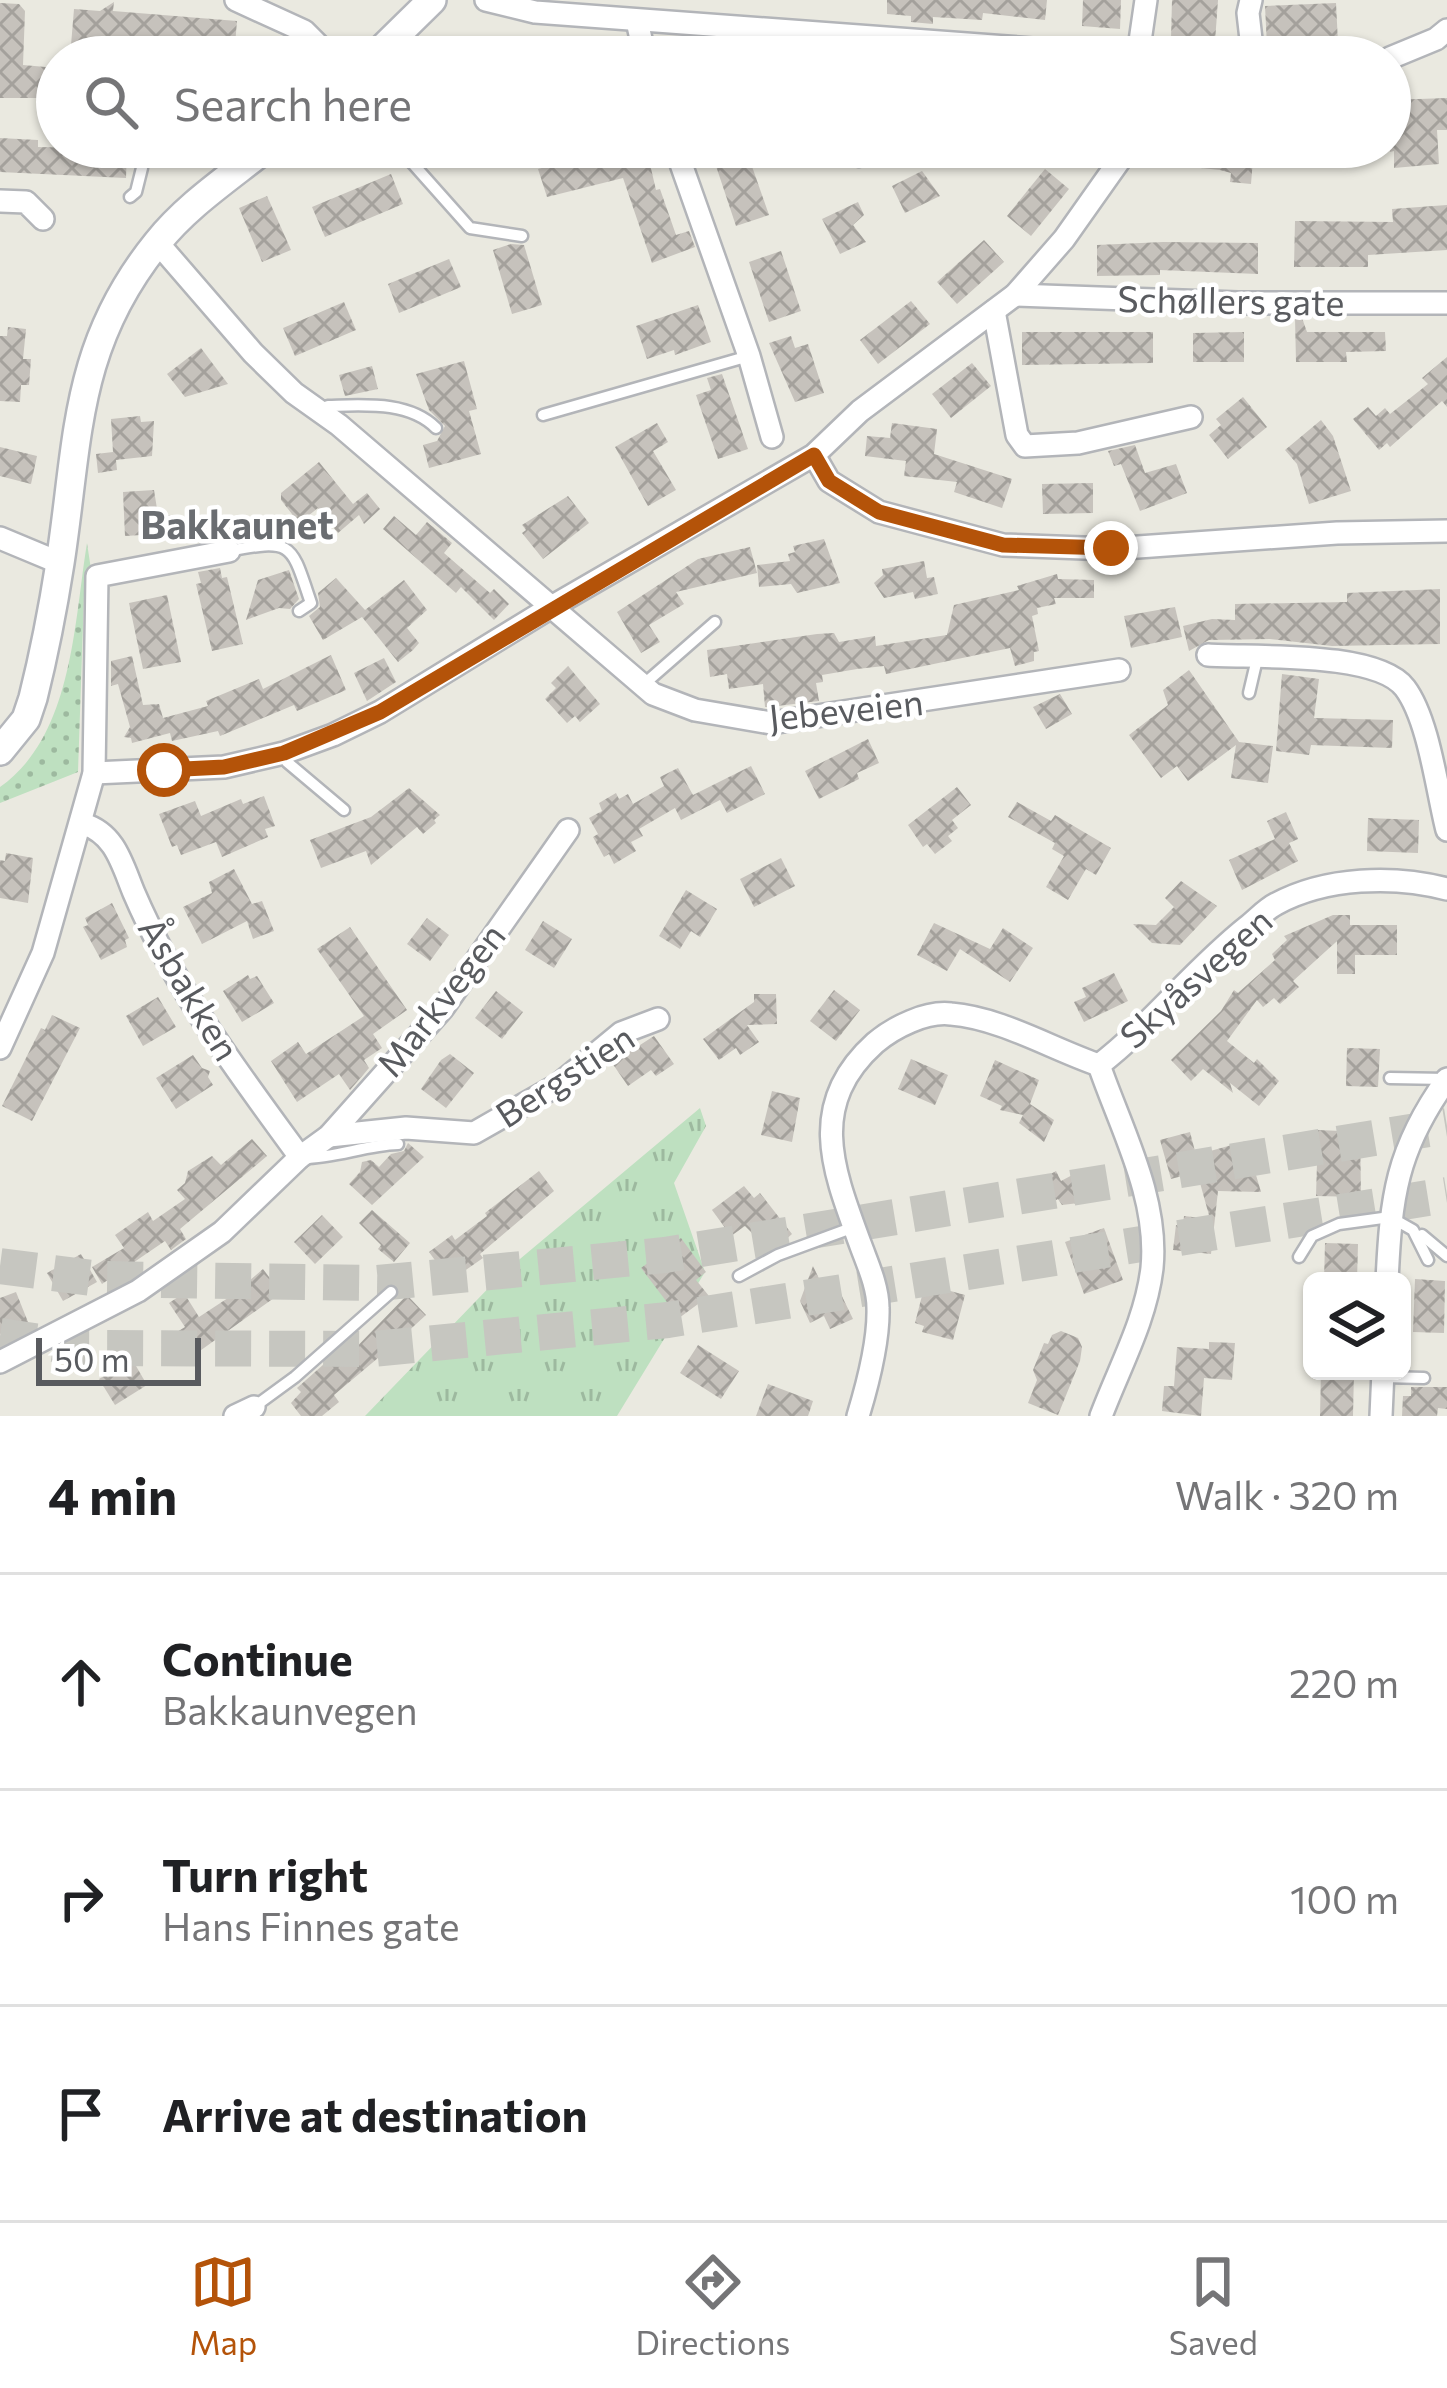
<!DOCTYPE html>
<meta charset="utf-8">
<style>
body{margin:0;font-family:Commissioner,sans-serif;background:#f6f6f6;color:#202124}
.controls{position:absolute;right:36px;bottom:36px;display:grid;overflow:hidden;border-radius:18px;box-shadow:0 3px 9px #0004}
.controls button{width:108px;height:108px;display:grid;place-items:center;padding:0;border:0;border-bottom:3px solid #e0e0e0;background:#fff;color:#202124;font:60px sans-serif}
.scale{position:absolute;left:36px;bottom:30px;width:165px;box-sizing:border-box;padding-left:12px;border:6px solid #595b5f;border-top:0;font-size:33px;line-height:42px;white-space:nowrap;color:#595b5f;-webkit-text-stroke:9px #fff;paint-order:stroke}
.stop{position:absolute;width:36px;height:36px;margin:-27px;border:9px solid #b45309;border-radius:50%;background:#fff}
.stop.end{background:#b45309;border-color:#fff;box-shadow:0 3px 12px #0008}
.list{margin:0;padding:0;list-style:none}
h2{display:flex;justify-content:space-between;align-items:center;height:156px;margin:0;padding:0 48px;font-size:51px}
h2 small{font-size:39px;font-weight:400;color:#757577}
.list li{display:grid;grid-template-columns:78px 1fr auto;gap:36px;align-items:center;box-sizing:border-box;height:216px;padding:0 48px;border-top:3px solid #e0e0e0}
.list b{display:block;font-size:45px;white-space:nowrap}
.list p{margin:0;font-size:39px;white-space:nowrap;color:#757577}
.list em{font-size:39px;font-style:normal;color:#757577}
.icon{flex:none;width:66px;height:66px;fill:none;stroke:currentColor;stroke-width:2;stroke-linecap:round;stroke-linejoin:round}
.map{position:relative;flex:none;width:1447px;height:1416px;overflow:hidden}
.search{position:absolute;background:#fff;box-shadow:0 3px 9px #0004;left:36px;right:36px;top:36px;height:132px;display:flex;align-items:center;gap:30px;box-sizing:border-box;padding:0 42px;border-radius:66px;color:#757577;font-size:45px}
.sheet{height:804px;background:#fff}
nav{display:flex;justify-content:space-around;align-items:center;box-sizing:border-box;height:168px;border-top:3px solid #e0e0e0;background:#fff;font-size:33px;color:#757577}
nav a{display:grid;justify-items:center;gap:6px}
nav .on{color:#b45309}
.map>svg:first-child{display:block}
.grass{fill:url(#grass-dots)}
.park{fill:url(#park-tufts)}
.building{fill:url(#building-cross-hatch)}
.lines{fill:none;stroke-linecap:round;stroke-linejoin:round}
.highway-tunnel{stroke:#c6c6c0;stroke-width:36;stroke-dasharray:36 18;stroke-linecap:butt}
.lane-casing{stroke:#b3b5b9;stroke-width:15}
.street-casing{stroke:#b3b5b9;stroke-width:26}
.secondary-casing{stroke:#b4b6bb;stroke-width:32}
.lane{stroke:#fff;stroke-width:10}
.street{stroke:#fff;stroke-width:21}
.secondary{stroke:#fff;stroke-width:27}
.route{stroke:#b45309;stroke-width:15}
.labels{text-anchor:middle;stroke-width:9;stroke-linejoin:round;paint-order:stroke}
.street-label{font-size:36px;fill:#595b5f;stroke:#fff}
.neighbourhood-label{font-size:39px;font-weight:bold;fill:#6a6d71;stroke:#fff}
</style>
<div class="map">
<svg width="1447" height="1416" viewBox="0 0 1447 1416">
<defs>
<pattern id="grass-dots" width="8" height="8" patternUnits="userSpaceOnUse" patternTransform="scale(3)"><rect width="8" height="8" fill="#bee0c0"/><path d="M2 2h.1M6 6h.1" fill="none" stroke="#9db99f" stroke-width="1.8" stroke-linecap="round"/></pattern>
<pattern id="park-tufts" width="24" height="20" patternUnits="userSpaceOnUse" patternTransform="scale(3)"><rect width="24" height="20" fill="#bee0c0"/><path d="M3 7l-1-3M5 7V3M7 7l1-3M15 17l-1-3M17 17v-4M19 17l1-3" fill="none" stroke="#9db99f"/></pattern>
<pattern id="building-cross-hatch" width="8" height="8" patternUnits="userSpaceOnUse" patternTransform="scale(3)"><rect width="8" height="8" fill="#c6c2bc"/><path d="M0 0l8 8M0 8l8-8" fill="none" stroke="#a4a19c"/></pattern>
</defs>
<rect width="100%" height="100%" fill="#eae9e0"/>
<path class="grass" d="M87 543 92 576 84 595 78 772 0 803V787C73 736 74 622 87 543Z"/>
<polygon class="park" points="700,1108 706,1126 674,1183 705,1272 617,1416 365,1416 502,1274"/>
<g class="building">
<polygon points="887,0 1047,0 1045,20 983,13 982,20 933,17 933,24 911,22 911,16 887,14"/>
<polygon points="1083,0 1121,0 1120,29 1082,26"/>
<polygon points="1172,0 1218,0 1215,42 1171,39"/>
<polygon points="114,2 113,11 237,21 234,57 70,57 74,9 100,11"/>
<polygon points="0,3 19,4 25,11 23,65 57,68 57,98 0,98"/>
<polygon points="1336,3 1338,43 1267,46 1265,6"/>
<polygon points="1447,98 1447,130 1437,130 1439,164 1394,168 1394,151 1390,152 1390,100"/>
<polygon points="0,138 38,140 38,147 127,149 126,178 0,172"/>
<polygon points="619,147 646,147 656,190 660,189 676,235 689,231 695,247 652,263 623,178 547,197 538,169"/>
<polygon points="1193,147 1254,147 1251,184 1230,182 1231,173 1220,170 1191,167"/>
<polygon points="748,155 769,215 736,226 716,166"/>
<polygon points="1045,169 1069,189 1031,236 1007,216"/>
<polygon points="922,171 940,196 905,213 892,186"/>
<polygon points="391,174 403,204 325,237 312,207"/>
<polygon points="267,196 291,250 262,262 239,208"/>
<polygon points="858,202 864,215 853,225 866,242 840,254 822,219"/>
<polygon points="1447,205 1447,250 1368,255 1368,267 1294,267 1295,221 1393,222 1392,209"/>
<polygon points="984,240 1004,262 957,304 937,282"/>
<polygon points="1163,242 1258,243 1258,274 1160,270 1160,275 1097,276 1097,245"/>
<polygon points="511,244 524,245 542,305 512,314 493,250"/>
<polygon points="781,251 801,311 769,322 749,262"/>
<polygon points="449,259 461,287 399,313 388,284"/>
<polygon points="911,301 930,324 878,364 860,340"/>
<polygon points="344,302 356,330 295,356 283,328"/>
<polygon points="698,305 711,342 675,355 674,350 647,359 636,326"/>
<polygon points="1295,318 1302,318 1307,332 1385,332 1386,351 1346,352 1347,362 1296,362"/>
<polygon points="8,327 26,329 23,359 31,359 29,385 21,385 20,402 0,401 0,336 7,336"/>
<polygon points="1022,332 1153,332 1153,363 1022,365"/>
<polygon points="1244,332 1244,362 1193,362 1193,333"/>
<polygon points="791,336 795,348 808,344 824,393 795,402 769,343"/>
<polygon points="201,348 228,384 185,397 167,374"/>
<polygon points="1447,357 1447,407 1442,401 1390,447 1387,443 1379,450 1353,419 1368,407 1376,416 1385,408 1390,414 1428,384 1422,378"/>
<polygon points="464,361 477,409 469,411 481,454 429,468 423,445 437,441 445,426 429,410 416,374"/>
<polygon points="972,363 991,386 951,418 932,394"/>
<polygon points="372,366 378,389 345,396 339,375"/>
<polygon points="722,374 748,449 718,459 696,395 711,390 707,378"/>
<polygon points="1243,397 1267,427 1228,459 1209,435 1221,425 1216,419"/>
<polygon points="140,416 141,422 154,421 152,456 116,460 117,470 98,473 96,454 113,452 111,419"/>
<polygon points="1321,420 1333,436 1351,491 1309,504 1297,464 1285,450"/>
<polygon points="657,423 668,442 653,451 676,490 648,506 615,447"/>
<polygon points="892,423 937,429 934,454 1012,479 1002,508 954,492 957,482 904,476 906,461 865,456 867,436 890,438"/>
<polygon points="1135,445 1145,473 1176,464 1187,493 1140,511 1121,464 1114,466 1108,451"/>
<polygon points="0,447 37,456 31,484 0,476"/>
<polygon points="319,462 353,504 367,493 380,509 364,524 359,515 338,533 318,508 299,523 281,500 281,493"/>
<polygon points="1093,483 1093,513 1043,514 1042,484"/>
<polygon points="154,490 158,515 173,515 174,533 125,536 123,492"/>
<polygon points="568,496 589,523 543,559 522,533 526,530 522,525"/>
<polygon points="394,516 416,535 427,522 452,543 444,553 490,593 494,589 509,604 494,620 461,587 456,593 383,529"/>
<polygon points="824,539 840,583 797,593 791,584 759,587 757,565 790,561 788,554 795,552 793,546"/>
<polygon points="750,547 757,573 676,592 684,604 649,625 660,642 641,653 617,612 698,559"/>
<polygon points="924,561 927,578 934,577 938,594 915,599 913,592 884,598 874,583 883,575 882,569"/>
<polygon points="220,568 222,578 227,577 243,644 212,651 196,584 201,583 198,572"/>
<polygon points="289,570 299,599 290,609 279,608 246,620 258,580"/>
<polygon points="1057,574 1058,579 1094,580 1094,598 1054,598 1056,604 1037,608 1038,614 1032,616 1039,651 1034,652 1034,661 1015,666 1010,648 886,674 884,666 857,669 822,675 823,682 816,683 819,701 769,707 765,707 763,684 729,689 727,674 710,677 707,650 817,634 834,633 839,642 875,636 876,646 947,635 954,605 1019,590 1017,586"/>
<polygon points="336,578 365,610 404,580 427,610 407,628 419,643 413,650 398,662 362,617 323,640 309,616 320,607 318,593"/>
<polygon points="1440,589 1440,644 1332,646 1270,639 1209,640 1189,651 1183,626 1212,619 1235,620 1235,604 1347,602 1347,593"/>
<polygon points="167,595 181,662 143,669 129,603"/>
<polygon points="1175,607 1182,637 1131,648 1124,616"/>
<polygon points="331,655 346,690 297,711 294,705 220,736 218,731 172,741 170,733 132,743 131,738 124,737 130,727 118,684 111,686 111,661 132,656 143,705 159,704 163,718 208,706 206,701 259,679 263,689"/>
<polygon points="384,658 396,682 367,701 354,673"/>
<polygon points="568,666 600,704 580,722 575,716 567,723 545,699 556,688 551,683"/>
<polygon points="1189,670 1239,742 1273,746 1268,783 1231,778 1236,745 1188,781 1177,766 1161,778 1129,735 1168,705 1163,690"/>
<polygon points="1282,674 1319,679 1314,718 1393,720 1392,748 1311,745 1309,755 1276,751"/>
<polygon points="1060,694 1072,714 1046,729 1033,707"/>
<polygon points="868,739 879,763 857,773 859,779 819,799 805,771"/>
<polygon points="751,766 765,794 727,813 720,800 681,820 675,808 639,829 643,836 631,842 636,851 614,864 609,854 604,857 593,837 598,834 589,818 602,811 599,803 616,793 619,799 628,794 633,804 664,786 660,777 678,768 693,795"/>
<polygon points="957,787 971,805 952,820 958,828 948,836 952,841 935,854 927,844 923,847 908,825"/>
<polygon points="409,788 440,815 434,820 436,823 423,834 417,827 371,865 366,851 321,868 310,840 371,817"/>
<polygon points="264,796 275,826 265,829 268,837 222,857 216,842 181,855 177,845 172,847 159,814 195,801 201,816 241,799 243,804"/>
<polygon points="1017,802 1051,821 1055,815 1111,848 1096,875 1086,869 1068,900 1046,887 1064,856 1052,849 1055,843 1008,817"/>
<polygon points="1286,812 1298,839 1289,843 1298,861 1242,890 1229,860 1275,839 1267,821"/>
<polygon points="1368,818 1419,820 1418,853 1367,851"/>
<polygon points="6,853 33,858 28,903 0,898 0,860 5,861"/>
<polygon points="781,858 795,886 754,907 740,879"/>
<polygon points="234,869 252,904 262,901 274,931 253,939 247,921 202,944 183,907 212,893 209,882"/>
<polygon points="1181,881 1217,906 1180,945 1152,943 1133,924 1156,925 1174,907 1165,898"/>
<polygon points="686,890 717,909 700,937 691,931 680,949 659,936"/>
<polygon points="112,903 129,938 125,940 127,947 101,960 83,927 88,925 85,918"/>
<polygon points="1333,915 1350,915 1350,925 1397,925 1397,955 1355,955 1355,974 1337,974 1337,941 1293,981 1299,987 1280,1004 1274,998 1263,1007 1257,1000 1227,1041 1254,1063 1257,1059 1279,1081 1259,1106 1230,1083 1233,1093 1203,1069 1191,1081 1171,1060 1221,1011 1234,990 1238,993 1275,960 1272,954 1287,940 1284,936"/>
<polygon points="427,918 449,935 430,961 407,944"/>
<polygon points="543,921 572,939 554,968 525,950"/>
<polygon points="934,923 990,949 1003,928 1033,948 1010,982 960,949 947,971 917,955"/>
<polygon points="350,927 407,1010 373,1034 382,1048 364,1060 369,1068 350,1090 339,1074 297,1102 271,1061 298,1042 306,1054 364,1016 317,949"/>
<polygon points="1114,973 1128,1001 1084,1022 1074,1002 1086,997 1082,988"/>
<polygon points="248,975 250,979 257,976 274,1003 242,1022 223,991"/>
<polygon points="834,990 860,1010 836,1041 810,1021"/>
<polygon points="496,991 523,1012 502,1039 475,1018"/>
<polygon points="754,994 776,994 777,1024 747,1025 759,1042 740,1055 736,1048 719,1060 703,1039 754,1002"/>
<polygon points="158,997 176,1027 143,1046 126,1016"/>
<polygon points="52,1015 80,1028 32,1121 2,1106 41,1028 45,1030"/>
<polygon points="654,1036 674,1064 656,1076 651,1070 628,1086 612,1063"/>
<polygon points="1347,1048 1380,1049 1378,1087 1346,1086"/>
<polygon points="450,1054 474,1073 446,1108 421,1089 441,1060"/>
<polygon points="193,1055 202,1068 210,1071 208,1077 213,1085 176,1109 156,1078"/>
<polygon points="911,1059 948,1075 935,1105 898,1089"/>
<polygon points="995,1060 1039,1080 1030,1104 1054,1120 1044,1142 1019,1123 1023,1115 1000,1110 1002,1106 980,1096"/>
<polygon points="772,1091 800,1098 792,1142 761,1135"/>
<polygon points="1341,1126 1360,1126 1361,1197 1316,1196 1318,1130 1341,1131"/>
<polygon points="1190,1132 1196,1155 1246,1141 1261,1192 1218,1191 1211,1254 1173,1250 1176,1225 1183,1226 1184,1216 1210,1219 1197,1172 1171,1179 1160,1140"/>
<polygon points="252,1139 267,1156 180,1229 186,1239 171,1250 165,1241 102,1284 92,1267 124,1248 115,1235 148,1212 153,1221 185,1199 177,1190 185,1183 188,1171 212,1156 221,1165"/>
<polygon points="408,1143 424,1157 372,1205 349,1184 360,1172 362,1162 371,1160 379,1167 391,1154 404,1151"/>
<polygon points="539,1171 554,1191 480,1254 483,1258 450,1281 429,1252 452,1235 455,1240 487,1216 485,1213"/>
<polygon points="1056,1171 1061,1181 1078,1172 1089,1193 1084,1196 1087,1202 1062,1205 1058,1199 1037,1211 1025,1188"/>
<polygon points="744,1186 754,1198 760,1193 792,1234 782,1243 768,1249 745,1226 731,1236 712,1210"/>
<polygon points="372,1210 410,1243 394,1262 378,1249 381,1245 359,1223"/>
<polygon points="322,1215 343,1237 315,1264 294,1242"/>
<polygon points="1104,1228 1123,1280 1084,1294 1065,1242"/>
<polygon points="681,1238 706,1272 696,1280 709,1296 679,1318 641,1268"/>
<polygon points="1325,1243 1358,1244 1357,1281 1324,1281"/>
<polygon points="81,1254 97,1282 63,1301 47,1273"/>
<polygon points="813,1266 826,1293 838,1288 853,1319 830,1329 824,1316 810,1323 800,1301"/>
<polygon points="263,1269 281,1293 183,1363 167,1338 185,1327 169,1303 184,1293 199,1317 234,1294"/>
<polygon points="1415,1279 1445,1281 1444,1333 1413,1332"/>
<polygon points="925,1284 965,1295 953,1340 922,1332 924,1326 915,1323"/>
<polygon points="16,1292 28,1322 0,1334 0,1298"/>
<polygon points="407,1295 426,1315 403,1336 409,1343 385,1365 378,1358 334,1395 339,1402 322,1416 301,1416 291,1403 301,1392 297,1388 333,1356 338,1361 345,1359"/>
<polygon points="1061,1331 1078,1338 1082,1347 1080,1361 1058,1415 1028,1403 1037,1380 1033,1370 1044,1343 1048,1344 1052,1335"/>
<polygon points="1209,1342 1235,1343 1232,1380 1204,1378 1201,1416 1162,1411 1164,1386 1174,1386 1177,1347 1209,1349"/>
<polygon points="698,1345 739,1371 721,1399 680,1373"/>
<polygon points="132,1359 147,1385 115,1405 99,1379"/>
<polygon points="1321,1371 1354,1371 1353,1416 1320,1416"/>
<polygon points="768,1384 813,1401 808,1416 756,1416"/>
<polygon points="1411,1387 1447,1387 1447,1409 1438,1408 1437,1416 1402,1416 1403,1396 1411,1396"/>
</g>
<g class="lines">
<g class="highway-tunnel">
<polyline points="0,1266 99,1279 378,1283 665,1255 1447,1126"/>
<polyline points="0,1336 81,1348 373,1349 668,1320 1447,1195"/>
</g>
<defs>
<g id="lane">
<polyline points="800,57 801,32"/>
<polyline points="398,147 470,228 522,236"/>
<polyline points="809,147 859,161"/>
<polyline points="130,197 136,192 142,168 138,147"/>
<path d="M320 410 328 406C365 405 409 401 436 428"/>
<polyline points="543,415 749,356"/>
<path d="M229 551C294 538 291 544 311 603L299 611"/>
<polyline points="643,685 715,622"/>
<polyline points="1249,693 1257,659"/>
<polyline points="284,753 287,762 344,810"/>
<polyline points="1390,1078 1446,1079"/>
<path d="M304 1158C335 1158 366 1145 398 1144"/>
<polyline points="1422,1235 1447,1256"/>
<polyline points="1299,1257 1312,1236 1339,1224 1390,1217 1413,1230 1428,1260"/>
<polyline points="739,1276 778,1255 854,1227"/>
<polyline points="1382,1377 1424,1378"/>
<polyline points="254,1407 295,1377 391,1292"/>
</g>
<g id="street">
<polyline points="236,0 304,31 330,57"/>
<polyline points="486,0 535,12 1141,57"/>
<polyline points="1251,0 1248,13 1253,57"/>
<polyline points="637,21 645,57"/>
<polyline points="1138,55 1146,0"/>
<polyline points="1390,58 1436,39 1447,30"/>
<polyline points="675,147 749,356 772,437"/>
<polyline points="0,201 26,202 43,219"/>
<polyline points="157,242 253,353 294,393 339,425 653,694 695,710 771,723 1119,670"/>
<polyline points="1015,295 1238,303 1447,303"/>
<polyline points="994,311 1017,435 1025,446 1078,443 1191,417"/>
<polyline points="814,455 829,481 879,512 1003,545 1110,549 1337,533 1447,531"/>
<polyline points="0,538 60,563"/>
<path d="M1208 655C1255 658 1377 651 1405 688 1429 720 1437 791 1447 830"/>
<polyline points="94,773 224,767 284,753 333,735 380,712 553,606 814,455 860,411 1015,295 1064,239 1129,147"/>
<path d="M83 824C115 833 122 864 134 893 176 991 238 1072 300 1157"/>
<polyline points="0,1048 43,953 94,773 97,576 229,551"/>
<path d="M1099 1065C1152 1024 1194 969 1247 927 1256 920 1266 909 1276 904 1326 877 1394 875 1447 889"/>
<path d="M1099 1065C1121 1129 1159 1198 1152 1268 1146 1320 1119 1368 1101 1416"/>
<polyline points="329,1136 406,1128 474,1133 558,1085 621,1033 658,1019"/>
<path d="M1387 1281C1391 1197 1396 1150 1447 1079"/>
<polyline points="0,1362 138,1291 222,1232 300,1157 329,1136 443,1008 568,830"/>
<polyline points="235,1416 254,1407"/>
<path d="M858 1416C868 1383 879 1342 878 1308 878 1287 868 1265 861 1246 833 1170 806 1105 875 1043 894 1027 926 1011 951 1014 1001 1018 1052 1049 1099 1065"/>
<polyline points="1381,1416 1383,1371"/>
</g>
<g id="secondary">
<polyline points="374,57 432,0"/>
<path d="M0 751 26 719 33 698C44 654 53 608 60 563 79 440 73 347 157 243 187 205 230 177 267 147"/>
</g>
</defs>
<use href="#lane" class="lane-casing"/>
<use href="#street" class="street-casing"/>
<use href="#secondary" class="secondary-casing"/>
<use href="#lane" class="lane"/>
<use href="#street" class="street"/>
<use href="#secondary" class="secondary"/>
</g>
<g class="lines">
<polyline class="route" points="164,770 224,767 284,753 380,712 814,455 829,481 879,512 1003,545 1111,548"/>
</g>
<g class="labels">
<g class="street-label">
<text transform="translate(1231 301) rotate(1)" y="13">Schøllers gate</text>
<text transform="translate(846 710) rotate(-6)" y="13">Jebeveien</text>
<text transform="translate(1196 978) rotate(-42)" y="13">Skyåsvegen</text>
<text transform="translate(189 989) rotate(59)" y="13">Åsbakken</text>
<text transform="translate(441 1000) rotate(-52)" y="13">Markvegen</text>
<text transform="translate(565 1076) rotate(-33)" y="13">Bergstien</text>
</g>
<g class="neighbourhood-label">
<text x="237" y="539">Bakkaunet</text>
</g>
</g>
</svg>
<div class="controls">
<button><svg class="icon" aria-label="layers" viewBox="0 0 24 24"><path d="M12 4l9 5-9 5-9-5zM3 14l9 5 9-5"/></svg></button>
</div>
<div class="scale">50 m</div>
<div class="stop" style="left:164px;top:770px"></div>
<div class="stop end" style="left:1111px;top:548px"></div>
<div class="search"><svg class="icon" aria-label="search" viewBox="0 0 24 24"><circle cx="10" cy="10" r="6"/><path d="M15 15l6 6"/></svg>Search here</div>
</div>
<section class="sheet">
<h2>4 min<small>Walk · 320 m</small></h2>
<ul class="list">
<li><svg class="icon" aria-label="ahead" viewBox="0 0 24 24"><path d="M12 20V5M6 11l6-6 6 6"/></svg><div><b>Continue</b><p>Bakkaunvegen</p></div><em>220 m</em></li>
<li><svg class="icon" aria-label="right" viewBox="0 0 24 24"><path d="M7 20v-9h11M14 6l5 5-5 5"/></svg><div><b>Turn right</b><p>Hans Finnes gate</p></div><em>100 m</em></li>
<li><svg class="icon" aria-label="arrive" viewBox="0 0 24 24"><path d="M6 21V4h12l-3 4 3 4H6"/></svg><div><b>Arrive at destination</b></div></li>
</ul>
</section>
<nav>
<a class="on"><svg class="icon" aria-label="map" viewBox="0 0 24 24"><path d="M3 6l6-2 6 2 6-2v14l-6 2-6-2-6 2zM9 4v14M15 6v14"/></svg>Map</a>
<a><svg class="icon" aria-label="directions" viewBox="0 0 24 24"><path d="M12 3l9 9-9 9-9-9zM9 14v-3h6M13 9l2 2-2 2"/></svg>Directions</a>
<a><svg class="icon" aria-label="saved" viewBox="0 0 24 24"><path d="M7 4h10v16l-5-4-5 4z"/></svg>Saved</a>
</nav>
